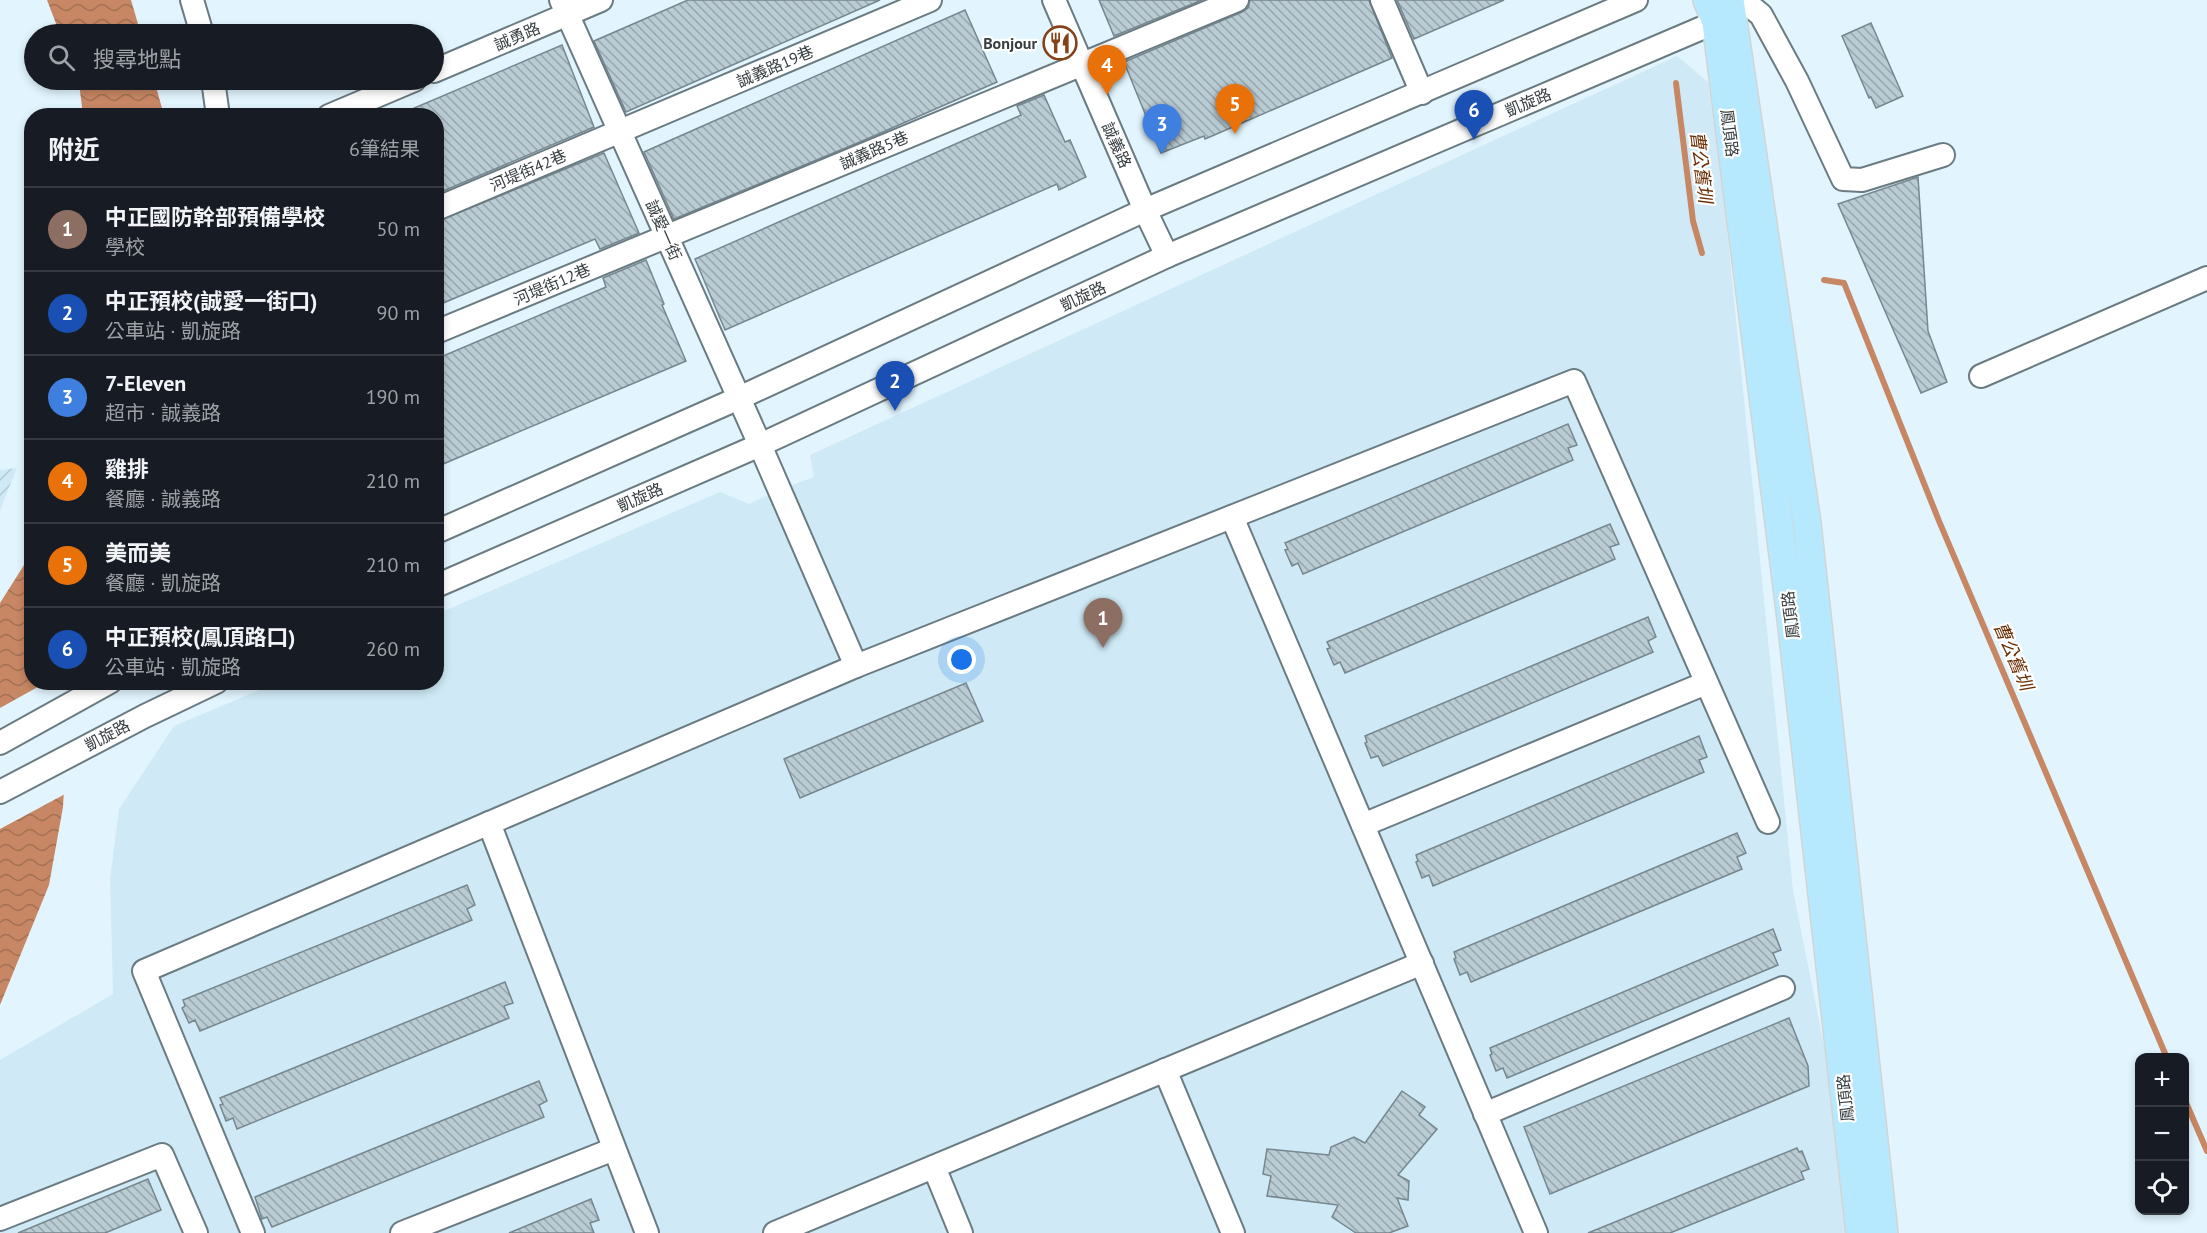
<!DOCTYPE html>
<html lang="zh-TW">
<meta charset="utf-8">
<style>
body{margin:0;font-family:"PT Sans","Noto Sans TC",sans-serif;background:#242831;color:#f1f3f6}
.controls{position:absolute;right:18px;bottom:18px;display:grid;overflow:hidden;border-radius:12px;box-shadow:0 3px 9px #0003}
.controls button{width:54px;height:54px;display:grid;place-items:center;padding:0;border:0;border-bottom:2px solid #363941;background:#171b24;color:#f1f3f6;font:30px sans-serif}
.you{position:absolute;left:962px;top:660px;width:21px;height:21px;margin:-15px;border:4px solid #fff;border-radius:50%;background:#1a73e8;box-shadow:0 0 0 9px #1a73e833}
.badge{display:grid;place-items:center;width:39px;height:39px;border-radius:50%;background:#8c9099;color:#fff;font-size:20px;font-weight:700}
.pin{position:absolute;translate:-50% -50px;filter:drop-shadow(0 2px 3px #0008)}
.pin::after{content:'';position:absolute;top:32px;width:21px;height:18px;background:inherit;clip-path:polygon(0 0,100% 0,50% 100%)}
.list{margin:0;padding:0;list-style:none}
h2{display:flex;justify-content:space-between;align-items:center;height:78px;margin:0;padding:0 24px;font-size:26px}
h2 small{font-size:20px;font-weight:400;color:#9ea1a6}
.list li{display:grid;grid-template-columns:39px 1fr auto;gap:18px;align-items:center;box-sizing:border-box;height:84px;padding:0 24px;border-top:2px solid #363941}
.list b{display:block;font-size:22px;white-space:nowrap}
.list p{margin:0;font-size:20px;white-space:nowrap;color:#9ea1a6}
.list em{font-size:20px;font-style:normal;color:#9ea1a6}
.icon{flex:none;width:33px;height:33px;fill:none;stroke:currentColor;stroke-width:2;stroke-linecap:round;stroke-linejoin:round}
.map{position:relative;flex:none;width:2207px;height:1233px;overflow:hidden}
.search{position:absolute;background:#171b24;box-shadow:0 3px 9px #0003;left:24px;top:24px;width:420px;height:66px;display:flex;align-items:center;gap:15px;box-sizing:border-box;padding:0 21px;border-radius:33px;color:#9ea1a6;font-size:22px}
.panel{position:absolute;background:#171b24;box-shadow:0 3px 9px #0003;left:24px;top:108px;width:420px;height:582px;border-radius:24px}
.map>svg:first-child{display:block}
.built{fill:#cfeaf6}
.industrial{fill:url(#industrial-furrows)}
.water{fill:url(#water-waves)}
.pier{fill:#e2f5fe}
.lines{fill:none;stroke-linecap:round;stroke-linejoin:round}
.stream{stroke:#c88764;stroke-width:6}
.building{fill:url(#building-back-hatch);stroke:#76878f;stroke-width:1.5}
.minor-casing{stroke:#6a7b82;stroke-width:26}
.major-casing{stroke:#d3d5d5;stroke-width:30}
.minor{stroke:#fff;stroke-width:22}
.major{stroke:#b6e9fe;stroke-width:27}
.labels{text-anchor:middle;stroke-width:4.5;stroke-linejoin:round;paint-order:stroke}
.street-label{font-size:16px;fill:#373e41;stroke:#fff}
.poi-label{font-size:16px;font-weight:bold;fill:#373e41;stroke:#fff;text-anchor:end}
.water-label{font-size:18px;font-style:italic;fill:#6c2f05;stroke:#fff}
</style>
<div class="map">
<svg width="2207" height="1233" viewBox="0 0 2207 1233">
<defs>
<pattern id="industrial-furrows" width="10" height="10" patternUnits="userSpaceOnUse" patternTransform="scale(1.5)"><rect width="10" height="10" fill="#cfeaf6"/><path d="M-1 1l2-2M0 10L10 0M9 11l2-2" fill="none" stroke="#b2cad4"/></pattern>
<pattern id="water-waves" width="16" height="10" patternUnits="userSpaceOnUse" patternTransform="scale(1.5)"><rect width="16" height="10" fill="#c88764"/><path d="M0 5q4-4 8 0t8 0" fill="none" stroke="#a37054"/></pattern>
<pattern id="building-back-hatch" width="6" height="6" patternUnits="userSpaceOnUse" patternTransform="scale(1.5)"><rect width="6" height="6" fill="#b9cbd3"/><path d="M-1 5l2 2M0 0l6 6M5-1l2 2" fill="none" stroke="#97a6ad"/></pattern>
</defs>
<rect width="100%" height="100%" fill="#e2f5fe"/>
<polygon class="built" points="1677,56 1708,82 1723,189 1793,890 1842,1136 1847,1233 0,1233 0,1060 113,994 110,879 119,809 174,726 276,683 436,682 437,614 720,492 749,504 779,490 814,477 810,455"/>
<polygon class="industrial" points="17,468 0,510 0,470"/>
<g class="water">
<polygon points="47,0 131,0 141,34 60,34"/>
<polygon points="76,80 154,80 164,115 83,115 80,91"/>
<polygon points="31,554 32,682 70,683 63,807 49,885 0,1005 0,603"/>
</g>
<polygon class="pier" points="73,682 67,793 0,829 0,708 45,683"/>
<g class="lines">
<g class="stream">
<polyline points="1676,83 1693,221 1702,253"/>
<polyline points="1824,280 1844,283 1939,521 2167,1058"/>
<polyline points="2184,1098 2207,1151"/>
</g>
</g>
<g class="building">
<polygon points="688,0 880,0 626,112 594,41"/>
<polygon points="1099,0 1202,0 1114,36"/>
<polygon points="1250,0 1369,0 1392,58 1212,136 1205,139 1204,136 1161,153 1124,62 1242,12 1248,8"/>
<polygon points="1397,0 1504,0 1414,39"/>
<polygon points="965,10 997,82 860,142 674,219 644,152"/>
<polygon points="1871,23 1903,96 1876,108 1871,97 1869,98 1842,36"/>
<polygon points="562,45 594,127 436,194 436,116 398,115"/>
<polygon points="1044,95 1065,142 1070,140 1086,177 1059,190 1057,184 725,330 695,259 1021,115 1017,106"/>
<polygon points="604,153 639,233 600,249 595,239 436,306 436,222"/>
<polygon points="1918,177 1928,331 1947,382 1921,393 1838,204"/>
<polygon points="646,260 664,304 662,305 686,361 436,467 436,359 606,287 603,278"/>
<polygon points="1568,424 1577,445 1568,448 1573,460 1303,574 1298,563 1292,566 1285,550 1288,549 1285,543"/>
<polygon points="1610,524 1619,544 1610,547 1615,559 1345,673 1340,662 1334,665 1327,649 1330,648 1327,642"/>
<polygon points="1648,617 1656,637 1648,641 1653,652 1383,766 1378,756 1371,758 1365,743 1367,742 1365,736"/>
<polygon points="966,683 983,721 800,798 784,759"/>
<polygon points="1699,736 1707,757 1699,760 1704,772 1433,886 1429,875 1422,878 1416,862 1418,861 1416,855"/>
<polygon points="1737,833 1746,853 1737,857 1742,869 1471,982 1467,972 1460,975 1454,959 1456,958 1454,952"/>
<polygon points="467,885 475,905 467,909 472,920 200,1031 195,1020 189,1023 182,1008 185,1006 183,1000"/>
<polygon points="1773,929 1781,950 1773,953 1778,965 1507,1078 1503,1068 1496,1071 1490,1055 1492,1054 1490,1048"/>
<polygon points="505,982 513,1003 504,1006 509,1018 237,1129 233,1118 226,1121 220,1105 223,1104 220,1098"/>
<polygon points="1789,1018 1808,1066 1809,1086 1550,1194 1524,1127"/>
<polygon points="539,1081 547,1101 539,1105 544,1117 272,1227 267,1217 262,1219 255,1197"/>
<polygon points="1402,1091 1425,1107 1419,1115 1437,1129 1398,1175 1409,1181 1408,1200 1397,1198 1408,1226 1389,1233 1356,1233 1332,1217 1338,1205 1267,1196 1271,1176 1263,1174 1267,1149 1329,1155 1331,1147 1354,1137 1365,1143"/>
<polygon points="1797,1148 1799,1152 1802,1151 1809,1169 1801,1172 1804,1179 1670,1233 1588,1233"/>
<polygon points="148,1179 161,1210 105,1233 18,1233"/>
<polygon points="591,1199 599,1220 590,1223 594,1233 509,1233"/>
</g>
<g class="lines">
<defs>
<g id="minor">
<polyline points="192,0 202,34"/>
<polyline points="561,0 760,445 856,666"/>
<polyline points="1054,0 1145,210 1167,256"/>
<polyline points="1382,0 1422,93"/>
<polyline points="1743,0 1761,15 1797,81 1843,179 1862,180 1943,155"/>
<polyline points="434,71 601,0"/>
<polyline points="213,80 218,116"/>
<polyline points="329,116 414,80"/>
<polyline points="436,209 930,0"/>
<polyline points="436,332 1237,0"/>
<polyline points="1981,376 2207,278"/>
<polyline points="1232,517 1536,1233"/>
<polyline points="436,532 739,398 1145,210 1636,0"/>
<polyline points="436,586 760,445 1167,256 1716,22 1732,20"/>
<polyline points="0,743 110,682"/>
<polyline points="0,792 145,716 216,682"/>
<polyline points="489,823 647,1233"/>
<polyline points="1363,825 1706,683"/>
<polyline points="1165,1070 1233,1233"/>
<polyline points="1485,1114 1783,988"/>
<polyline points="934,1167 961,1233"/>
<polyline points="0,1219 162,1155 196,1233"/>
<polyline points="253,1233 144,971 856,666 1574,381 1768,822"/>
<polyline points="402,1233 614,1149"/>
<polyline points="775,1233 1422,963"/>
</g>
<g id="major">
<polyline points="1707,0 1716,22 1791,619 1860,1233"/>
<polyline points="1730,0 1807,523 1884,1233"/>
</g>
</defs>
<use href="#minor" class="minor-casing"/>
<use href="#major" class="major-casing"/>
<use href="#minor" class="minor"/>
<use href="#major" class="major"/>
</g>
<defs>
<symbol id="restaurant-ring" viewBox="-11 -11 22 22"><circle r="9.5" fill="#fff" stroke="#854117" stroke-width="1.5"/><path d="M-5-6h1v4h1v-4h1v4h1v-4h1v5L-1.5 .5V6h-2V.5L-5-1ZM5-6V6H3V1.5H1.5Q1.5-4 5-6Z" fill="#854117"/></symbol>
</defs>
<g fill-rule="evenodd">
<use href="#restaurant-ring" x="1041" y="24" width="38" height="38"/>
</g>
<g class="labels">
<g class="street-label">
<text transform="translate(517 36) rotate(-23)" y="6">誠勇路</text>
<text transform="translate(775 66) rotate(-23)" y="6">誠義路19巷</text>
<text transform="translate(1528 102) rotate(-23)" y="6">凱旋路</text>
<text transform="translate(1730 133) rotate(83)" y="6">鳳頂路</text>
<text transform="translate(1117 145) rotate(66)" y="6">誠義路</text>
<text transform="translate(874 150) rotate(-23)" y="6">誠義路5巷</text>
<text transform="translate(528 170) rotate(-23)" y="6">河堤街42巷</text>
<text transform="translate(664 230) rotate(66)" y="6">誠愛一街</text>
<text transform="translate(552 284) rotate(-23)" y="6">河堤街12巷</text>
<text transform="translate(1083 296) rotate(-25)" y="6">凱旋路</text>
<text transform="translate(640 497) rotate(-24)" y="6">凱旋路</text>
<text transform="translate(1790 615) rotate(-97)" y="6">鳳頂路</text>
<text transform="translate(107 735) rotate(-28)" y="6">凱旋路</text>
<text transform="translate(1845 1098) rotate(-96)" y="6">鳳頂路</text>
</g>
<g class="poi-label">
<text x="1037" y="49">Bonjour</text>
</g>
<g class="water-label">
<text transform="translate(1701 167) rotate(83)" y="6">曹公舊圳</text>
<text transform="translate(2013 656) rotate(67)" y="6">曹公舊圳</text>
</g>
</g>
</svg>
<div class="controls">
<button>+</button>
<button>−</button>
<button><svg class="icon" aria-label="locate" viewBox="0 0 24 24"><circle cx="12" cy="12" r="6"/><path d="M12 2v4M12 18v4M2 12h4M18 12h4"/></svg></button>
</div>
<div class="you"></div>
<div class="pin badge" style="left:1103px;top:648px;background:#8d6e63">1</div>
<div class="pin badge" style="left:895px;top:411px;background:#1a4fb4">2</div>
<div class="pin badge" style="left:1162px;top:154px;background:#3f7fe0">3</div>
<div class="pin badge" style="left:1107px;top:95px;background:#e8710a">4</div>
<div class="pin badge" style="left:1235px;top:134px;background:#e8710a">5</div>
<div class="pin badge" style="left:1474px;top:140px;background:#1a4fb4">6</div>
<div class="search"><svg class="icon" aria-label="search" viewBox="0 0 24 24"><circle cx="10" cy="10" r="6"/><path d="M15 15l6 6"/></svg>搜尋地點</div>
<section class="panel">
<h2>附近<small>6筆結果</small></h2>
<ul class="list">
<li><span class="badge" style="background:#8d6e63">1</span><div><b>中正國防幹部預備學校</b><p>學校</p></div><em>50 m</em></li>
<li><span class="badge" style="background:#1a4fb4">2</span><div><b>中正預校(誠愛一街口)</b><p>公車站 · 凱旋路</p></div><em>90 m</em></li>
<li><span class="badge" style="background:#3f7fe0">3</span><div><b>7-Eleven</b><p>超市 · 誠義路</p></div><em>190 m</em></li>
<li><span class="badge" style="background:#e8710a">4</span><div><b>雞排</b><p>餐廳 · 誠義路</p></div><em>210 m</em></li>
<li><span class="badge" style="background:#e8710a">5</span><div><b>美而美</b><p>餐廳 · 凱旋路</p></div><em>210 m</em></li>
<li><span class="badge" style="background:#1a4fb4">6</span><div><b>中正預校(鳳頂路口)</b><p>公車站 · 凱旋路</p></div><em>260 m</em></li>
</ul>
</section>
</div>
